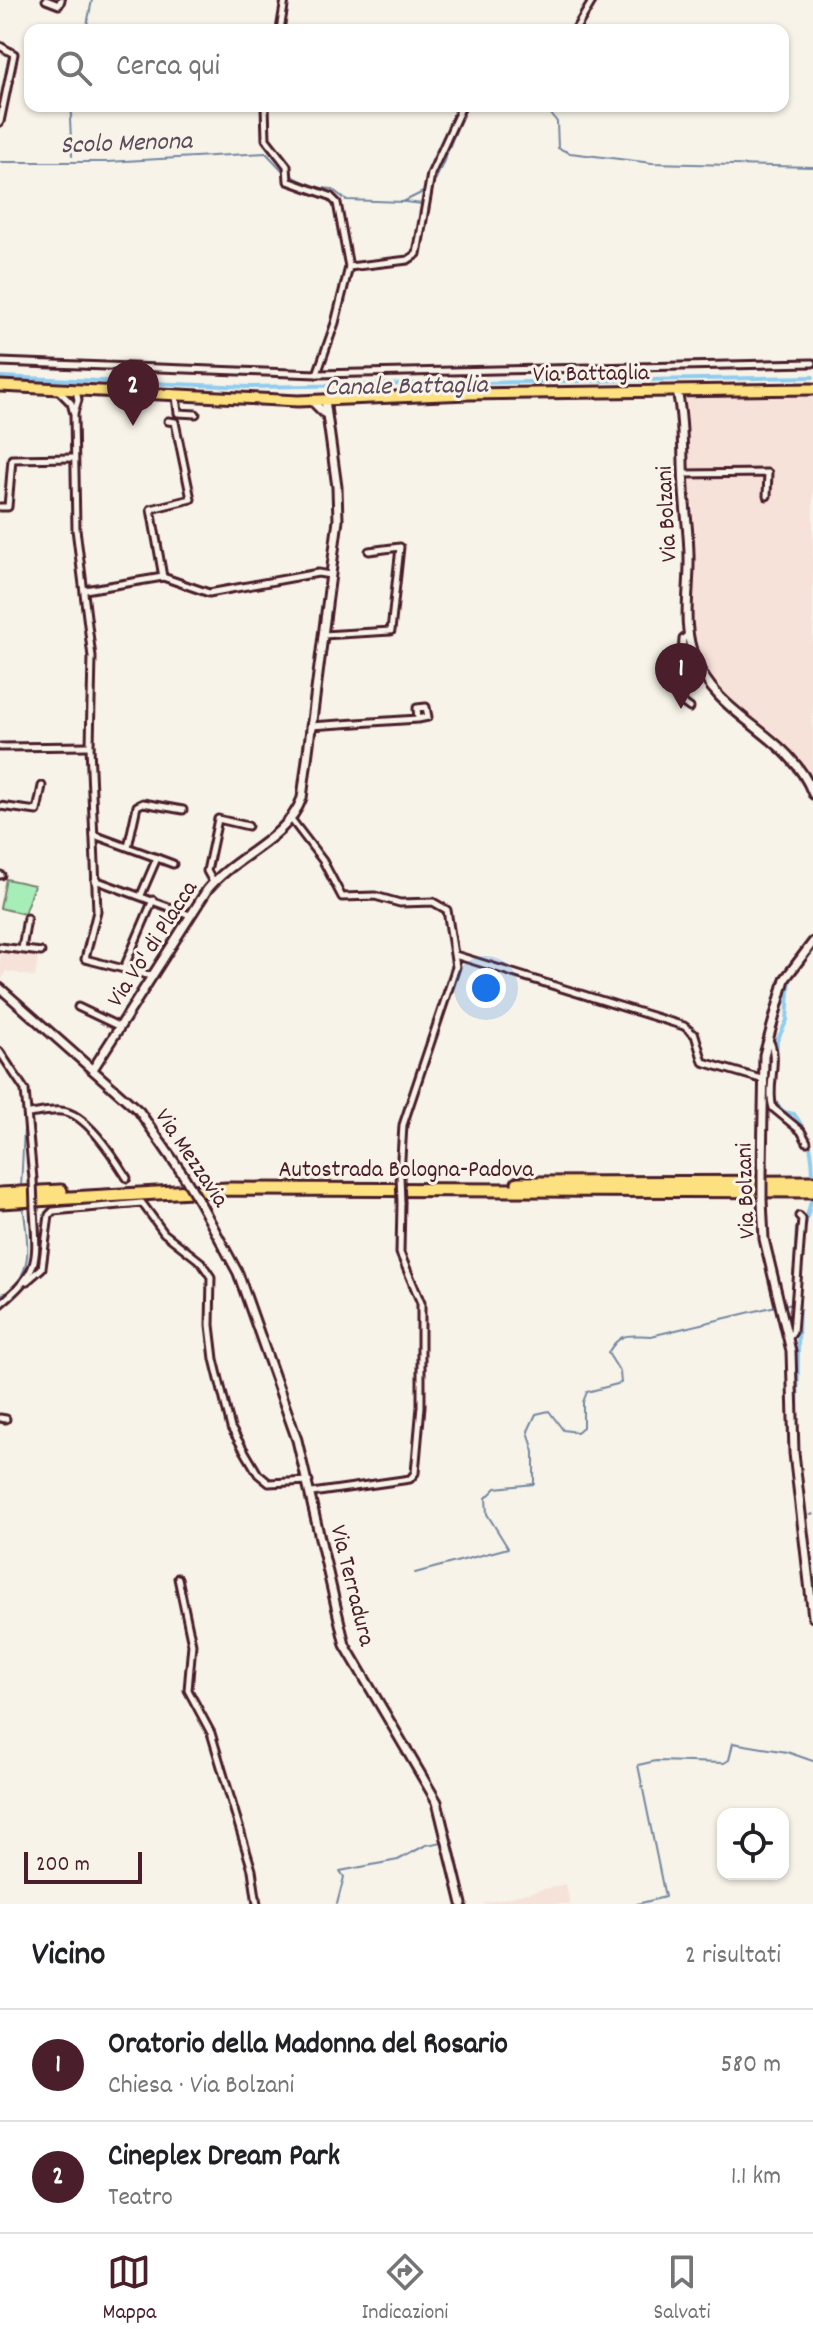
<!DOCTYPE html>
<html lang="it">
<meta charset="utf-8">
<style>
body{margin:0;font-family:Dekko,sans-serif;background:#f2f2f2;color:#202124}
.controls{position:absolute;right:24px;bottom:24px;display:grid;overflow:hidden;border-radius:16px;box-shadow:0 2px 6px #0004}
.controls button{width:72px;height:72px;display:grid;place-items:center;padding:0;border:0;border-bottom:2px solid #e0e0e0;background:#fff;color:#202124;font:40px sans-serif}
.scale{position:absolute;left:24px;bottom:20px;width:118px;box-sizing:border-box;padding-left:8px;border:4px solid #4a1f2b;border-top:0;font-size:22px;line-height:28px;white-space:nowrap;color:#4a1f2b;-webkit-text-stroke:6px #f7f3e8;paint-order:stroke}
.you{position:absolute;left:486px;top:988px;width:28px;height:28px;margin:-20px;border:6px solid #fff;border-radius:50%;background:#1a73e8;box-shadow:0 0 0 12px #1a73e833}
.badge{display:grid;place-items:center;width:52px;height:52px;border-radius:50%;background:#4a1f2b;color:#fff;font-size:26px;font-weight:700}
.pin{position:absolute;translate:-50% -66px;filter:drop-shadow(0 2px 4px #0008)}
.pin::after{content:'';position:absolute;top:42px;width:28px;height:24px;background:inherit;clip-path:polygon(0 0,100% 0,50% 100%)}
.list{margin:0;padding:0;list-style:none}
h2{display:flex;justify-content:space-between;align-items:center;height:104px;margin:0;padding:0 32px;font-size:34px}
h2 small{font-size:26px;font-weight:400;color:#757577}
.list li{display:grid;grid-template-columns:52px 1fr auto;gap:24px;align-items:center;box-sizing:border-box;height:112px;padding:0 32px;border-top:2px solid #e0e0e0}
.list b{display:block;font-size:30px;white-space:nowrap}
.list p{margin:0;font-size:26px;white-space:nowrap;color:#757577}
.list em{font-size:26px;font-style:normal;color:#757577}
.icon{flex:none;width:44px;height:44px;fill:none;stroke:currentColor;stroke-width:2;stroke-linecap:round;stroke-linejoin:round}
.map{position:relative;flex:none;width:813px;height:1904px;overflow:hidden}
.search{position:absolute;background:#fff;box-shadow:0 2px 6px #0004;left:24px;right:24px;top:24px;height:88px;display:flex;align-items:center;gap:20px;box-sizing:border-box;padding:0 28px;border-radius:16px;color:#757577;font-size:30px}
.sheet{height:328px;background:#fff}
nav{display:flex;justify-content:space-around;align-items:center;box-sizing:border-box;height:112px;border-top:2px solid #e0e0e0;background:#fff;font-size:22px;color:#757577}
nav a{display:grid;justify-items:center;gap:4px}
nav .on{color:#4a1f2b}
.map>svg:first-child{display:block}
.built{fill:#f6e2d8}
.green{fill:#a7edb8;stroke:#788672;stroke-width:2}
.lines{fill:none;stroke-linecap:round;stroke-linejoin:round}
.stream{stroke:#7387a1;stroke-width:2}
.canal{stroke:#8fcdf0;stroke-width:4}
.street-casing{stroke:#4a1f2b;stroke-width:11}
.secondary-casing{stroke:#4a1f2b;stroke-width:13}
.primary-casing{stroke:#4a1f2b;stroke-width:15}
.highway-casing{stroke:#4a1f2b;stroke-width:17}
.street{stroke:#f7f3e8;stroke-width:5}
.secondary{stroke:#f7f3e8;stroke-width:7}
.primary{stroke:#fde080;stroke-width:9}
.highway{stroke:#fde080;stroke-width:11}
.street-bridge-casing{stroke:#4a1f2b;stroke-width:11;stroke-linecap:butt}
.secondary-bridge-casing{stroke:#4a1f2b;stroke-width:13;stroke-linecap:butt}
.street-bridge{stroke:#f7f3e8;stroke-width:5}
.secondary-bridge{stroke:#f7f3e8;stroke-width:7}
.labels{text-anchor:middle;stroke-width:6;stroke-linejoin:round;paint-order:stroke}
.street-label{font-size:24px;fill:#4a1f2b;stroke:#f7f3e8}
.water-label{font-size:26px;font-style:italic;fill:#5b4a5c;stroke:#f7f3e8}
</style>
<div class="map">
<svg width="813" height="1904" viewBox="0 0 813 1904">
<rect width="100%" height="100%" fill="#f7f3e8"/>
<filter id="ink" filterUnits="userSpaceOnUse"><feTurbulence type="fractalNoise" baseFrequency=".0125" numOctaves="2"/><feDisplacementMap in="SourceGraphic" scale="16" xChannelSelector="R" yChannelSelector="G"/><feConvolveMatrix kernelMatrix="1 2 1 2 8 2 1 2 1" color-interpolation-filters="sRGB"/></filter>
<g filter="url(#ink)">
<g class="built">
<polygon points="813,392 813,784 792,753 715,686 699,656 694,634 693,504 687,501 682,412 686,396"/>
<polygon points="0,947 28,952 38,958 35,977 6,971 1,982 10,992 0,984"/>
<polygon points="566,1884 570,1904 481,1904"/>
</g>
<polygon class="green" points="6,879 34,885 24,914 0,908"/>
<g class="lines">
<g class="stream">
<polyline points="86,30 92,0"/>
<polyline points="545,106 557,122 558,148 570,153 652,163 813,167"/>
<polyline points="72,156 70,120 74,106"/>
<polyline points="0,162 107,162 266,153 284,172"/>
<polyline points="290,175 313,187 332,189 346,200 403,202 425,191"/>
<path d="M431 187C438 182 457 122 468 106"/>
<polyline points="405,202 423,204"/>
<polyline points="21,1188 25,1108"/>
<path d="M10 1290C36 1269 26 1233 23 1205"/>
<polyline points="1,1294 7,1293"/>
<polyline points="784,1305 792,1303 796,1228"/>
<polyline points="811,1515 813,1514"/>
<polyline points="805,1516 808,1515"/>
<path d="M415 1573 508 1548 487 1514 486 1498 496 1488 534 1484V1452L528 1431 536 1414 549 1411 563 1430 577 1432 583 1427V1402L587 1392 621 1383 620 1372 608 1353C621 1330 630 1336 651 1336L776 1306"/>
<polyline points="452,1839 467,1904"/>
<polyline points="337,1904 344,1877 340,1871 398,1860 426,1845 443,1842"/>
<polyline points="637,1904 665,1897 638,1765 656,1761 724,1763 729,1760 733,1743 787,1752 813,1761"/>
</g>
<g class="canal">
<polyline points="0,377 250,387 813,377"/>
<polyline points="775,1072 777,1041 787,1020 790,977"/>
<path d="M773 1100 784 1112 794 1114C810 1135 813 1153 813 1179"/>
<polyline points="803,1233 813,1193"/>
<polyline points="797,1421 799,1282"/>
<polyline points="797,1446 800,1473"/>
<polyline points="801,1482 813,1583"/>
</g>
<defs>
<g id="street">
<polyline points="46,0 59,5 61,0"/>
<polyline points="280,30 285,0"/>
<polyline points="575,30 593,0"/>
<polyline points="0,46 14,54 0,122"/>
<polyline points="265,106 266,139 287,166 288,181 330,196 337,203 349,267"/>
<polyline points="0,362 317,374 813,363"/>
<polyline points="317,374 335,323 349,267 408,260 417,254 431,174 462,106"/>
<polyline points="58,390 71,403 74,414 76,529 92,657 90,746 97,911 85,959 151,976"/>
<polyline points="176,396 178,413 196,414"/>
<polyline points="74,413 78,400 76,390"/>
<polyline points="683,474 768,473 767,496"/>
<polyline points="0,507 8,507 12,459 74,458"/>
<polyline points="163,577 151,509 191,499 175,422 168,421"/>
<polyline points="85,590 163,577 209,593 318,573 330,575"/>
<polyline points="323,635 391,631 400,547 369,551"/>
<polyline points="688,635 683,639 679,700 690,708"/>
<polyline points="310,726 418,719 428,717 426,707 417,708 418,719"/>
<polyline points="0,747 90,746"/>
<polyline points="0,806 37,811 42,786"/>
<polyline points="291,819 323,861 342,897 375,896 400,903 433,902 447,910 456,967 403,1125 400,1175"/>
<polyline points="94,835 157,858 141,895"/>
<polyline points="128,847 137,806 143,803 183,810"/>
<polyline points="157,858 173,864"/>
<polyline points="0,875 1,875"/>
<polyline points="95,880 190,915"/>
<polyline points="213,882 207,871 218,819 248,826"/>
<polyline points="0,947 41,952"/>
<polyline points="22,949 27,918"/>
<polyline points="455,955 684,1026 695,1035 703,1062 761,1079"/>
<polyline points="124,968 153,900"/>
<polyline points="78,1007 120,1027"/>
<path d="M769 1040C780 1058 766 1087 773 1108L801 1131 807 1142"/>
<polyline points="0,1052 25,1090 33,1179"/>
<path d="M29 1114C39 1113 51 1110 61 1111 86 1112 115 1159 127 1178"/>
<polyline points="27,1281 42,1268 49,1215 53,1211 142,1203 164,1233 201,1262 211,1277 210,1325 214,1359 231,1428 258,1474 269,1483 309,1481"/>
<path d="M0 1304C41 1270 37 1261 34 1209"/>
<polyline points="788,1339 793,1332 802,1219 799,1216"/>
<polyline points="0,1418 6,1419"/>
<polyline points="312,1493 410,1479 415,1473 421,1406 421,1303 400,1253 401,1203"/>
<polyline points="178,1578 192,1644 188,1690 211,1733 252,1870 257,1904"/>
</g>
<g id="secondary">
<path d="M677 391C684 422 682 457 684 489 685 511 689 534 689 556 690 591 681 625 695 659 718 719 790 733 813 794"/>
<polyline points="312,401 324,413"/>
<polyline points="0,988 139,1111 182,1173"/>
<path d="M93 1069 207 890C235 855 286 841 302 798L338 520 337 487 325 400"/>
<polyline points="762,1169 764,1055 785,979 813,942"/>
<polyline points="762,1200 764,1239 791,1351 794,1453 813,1617"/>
<polyline points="199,1201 238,1273 297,1440 345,1645 437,1802 462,1904"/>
</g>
<polyline id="primary" points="0,386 298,401 468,394 813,389"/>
<g id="highway">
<polyline points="518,1183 813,1182"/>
<polyline points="0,1194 61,1191"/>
<polyline points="0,1202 227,1189 813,1191"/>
</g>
</defs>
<use href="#street" class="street-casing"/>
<use href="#secondary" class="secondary-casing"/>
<use href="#primary" class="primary-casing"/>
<use href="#highway" class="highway-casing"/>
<use href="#street" class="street"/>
<use href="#secondary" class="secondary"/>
<use href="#primary" class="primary"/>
<use href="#highway" class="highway"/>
<defs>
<g id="street-bridge">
<polyline points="400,1175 401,1203"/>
<polyline points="33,1179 34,1209"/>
</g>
<g id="secondary-bridge">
<polyline points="762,1169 762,1200"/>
<polyline points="182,1173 199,1201"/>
</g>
</defs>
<use href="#street-bridge" class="street-bridge-casing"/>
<use href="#secondary-bridge" class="secondary-bridge-casing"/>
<use href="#street-bridge" class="street-bridge"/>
<use href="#secondary-bridge" class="secondary-bridge"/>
</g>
</g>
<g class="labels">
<g class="street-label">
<text transform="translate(591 372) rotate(-1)" y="8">Via Battaglia</text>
<text transform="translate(665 514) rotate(-93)" y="8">Via Bolzani</text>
<text transform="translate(151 943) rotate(-57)" y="8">Via Vo' di Placca</text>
<text transform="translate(193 1157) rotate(56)" y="8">Via Mezzavia</text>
<text x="406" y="1176">Autostrada Bologna-Padova</text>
<text transform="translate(744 1191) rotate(-92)" y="8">Via Bolzani</text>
<text transform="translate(354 1585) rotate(76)" y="8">Via Terradura</text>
</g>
<g class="water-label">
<text transform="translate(126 141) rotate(-2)" y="9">Scolo Menona</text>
<text transform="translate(406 384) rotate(-1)" y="9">Canale Battaglia</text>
</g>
</g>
</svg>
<div class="controls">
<button><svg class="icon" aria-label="locate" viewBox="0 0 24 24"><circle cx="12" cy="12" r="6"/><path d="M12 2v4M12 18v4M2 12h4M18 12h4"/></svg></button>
</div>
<div class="scale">200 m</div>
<div class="you"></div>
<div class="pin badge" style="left:681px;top:709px">1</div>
<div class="pin badge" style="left:133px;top:426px">2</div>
<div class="search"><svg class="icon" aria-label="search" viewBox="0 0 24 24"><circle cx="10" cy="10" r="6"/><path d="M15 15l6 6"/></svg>Cerca qui</div>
</div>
<section class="sheet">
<h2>Vicino<small>2 risultati</small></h2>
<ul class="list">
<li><span class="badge">1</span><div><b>Oratorio della Madonna del Rosario</b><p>Chiesa · Via Bolzani</p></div><em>580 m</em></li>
<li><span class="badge">2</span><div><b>Cineplex Dream Park</b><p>Teatro</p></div><em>1.1 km</em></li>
</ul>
</section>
<nav>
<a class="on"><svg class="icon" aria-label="map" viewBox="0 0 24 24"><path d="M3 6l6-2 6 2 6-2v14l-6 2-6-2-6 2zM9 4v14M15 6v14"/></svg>Mappa</a>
<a><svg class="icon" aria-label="directions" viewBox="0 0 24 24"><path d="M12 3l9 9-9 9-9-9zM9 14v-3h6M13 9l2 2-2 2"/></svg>Indicazioni</a>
<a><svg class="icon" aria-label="saved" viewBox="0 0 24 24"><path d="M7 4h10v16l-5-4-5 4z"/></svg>Salvati</a>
</nav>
